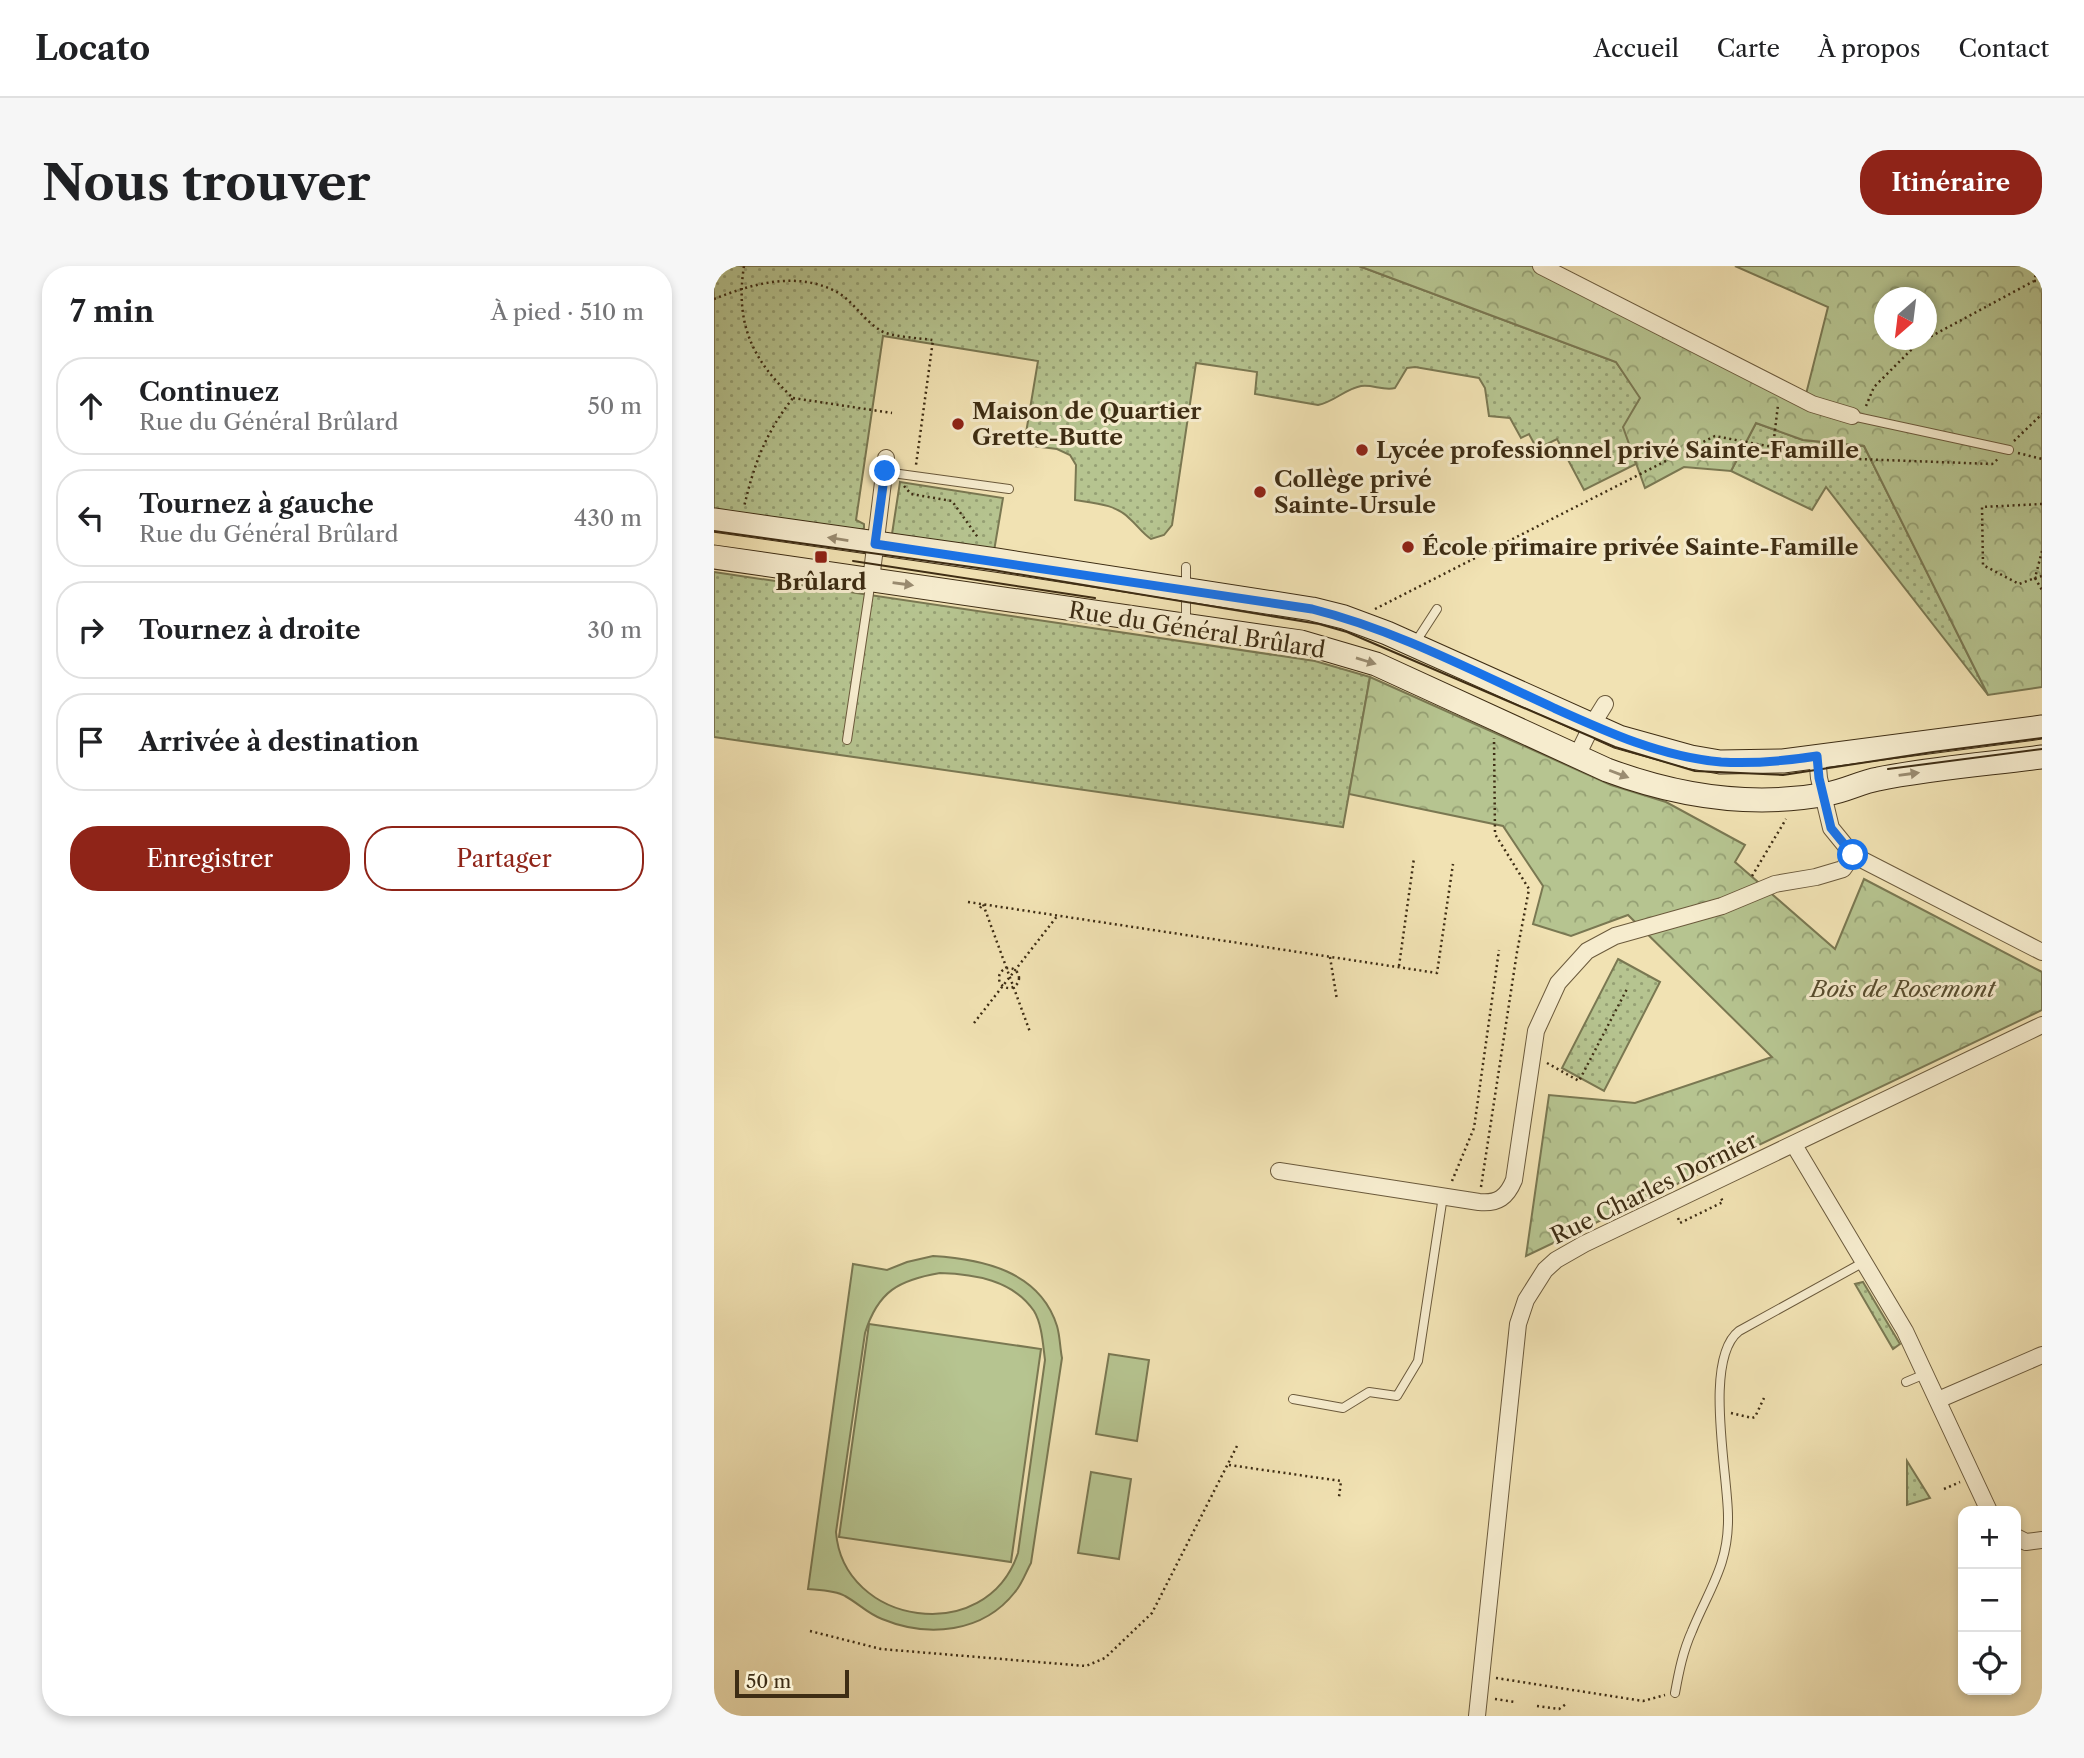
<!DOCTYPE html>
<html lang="fr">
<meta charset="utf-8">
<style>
body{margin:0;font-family:"Libre Caslon Text",serif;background:#f6f6f6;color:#202124}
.controls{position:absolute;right:21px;bottom:21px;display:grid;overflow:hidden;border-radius:14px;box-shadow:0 4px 10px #0003}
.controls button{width:63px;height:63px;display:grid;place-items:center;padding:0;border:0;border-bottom:2px solid #e0e0e0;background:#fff;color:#202124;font:35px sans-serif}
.compass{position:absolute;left:1160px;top:21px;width:63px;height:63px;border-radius:50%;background:#fff;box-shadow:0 4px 10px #0003;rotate:208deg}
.scale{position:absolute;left:21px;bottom:18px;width:114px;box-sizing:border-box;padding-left:7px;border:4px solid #3e2d14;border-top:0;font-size:19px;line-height:24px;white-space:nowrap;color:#3e2d14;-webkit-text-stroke:5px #f6ecce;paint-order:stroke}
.stop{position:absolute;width:21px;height:21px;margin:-16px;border:5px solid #1a73e8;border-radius:50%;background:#fff}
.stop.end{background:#1a73e8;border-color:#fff;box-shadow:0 2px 7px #0008}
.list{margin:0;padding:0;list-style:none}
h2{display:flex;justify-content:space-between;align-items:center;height:91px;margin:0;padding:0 28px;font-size:30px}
h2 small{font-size:23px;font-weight:400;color:#757577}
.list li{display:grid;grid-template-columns:46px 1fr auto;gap:21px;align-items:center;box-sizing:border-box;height:98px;margin:0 14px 14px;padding:0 14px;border:2px solid #e0e0e0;border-radius:28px}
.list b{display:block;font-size:26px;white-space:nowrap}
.list p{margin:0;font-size:23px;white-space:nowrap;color:#757577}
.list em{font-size:23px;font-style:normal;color:#757577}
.actions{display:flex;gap:14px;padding:21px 28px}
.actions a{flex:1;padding:16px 0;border:2px solid #8f2418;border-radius:28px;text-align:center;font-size:24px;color:#8f2418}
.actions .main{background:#8f2418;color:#fff}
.icon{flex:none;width:38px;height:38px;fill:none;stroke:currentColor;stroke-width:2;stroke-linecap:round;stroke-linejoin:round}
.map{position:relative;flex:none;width:1328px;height:1450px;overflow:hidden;border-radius:28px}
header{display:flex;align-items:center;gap:42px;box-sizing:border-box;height:98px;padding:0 35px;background:#fff;border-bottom:2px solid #e0e0e0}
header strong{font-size:33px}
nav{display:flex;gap:38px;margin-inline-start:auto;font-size:24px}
.intro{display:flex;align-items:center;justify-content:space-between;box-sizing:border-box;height:168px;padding:0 42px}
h1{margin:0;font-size:49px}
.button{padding:18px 32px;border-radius:28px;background:#8f2418;color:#fff;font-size:24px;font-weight:700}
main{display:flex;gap:42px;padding:0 42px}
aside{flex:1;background:#fff;border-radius:28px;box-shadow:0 4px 10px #0003}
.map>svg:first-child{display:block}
.green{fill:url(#green-dots);stroke:#7a7852;stroke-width:2}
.forest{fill:url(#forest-crowns);stroke:#7a7852;stroke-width:2;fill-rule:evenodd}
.pitch{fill:#b6c490;stroke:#7a7852;stroke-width:2;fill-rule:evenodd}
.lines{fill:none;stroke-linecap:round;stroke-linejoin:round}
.lane-casing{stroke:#6b5a3c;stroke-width:10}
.street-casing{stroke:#6b5a3c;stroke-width:18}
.secondary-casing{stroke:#3e2d14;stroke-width:25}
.path{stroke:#3e2d14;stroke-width:2.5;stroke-dasharray:2 3.5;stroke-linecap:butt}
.lane{stroke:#f6ecce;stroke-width:8}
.street{stroke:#f6ecce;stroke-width:16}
.secondary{stroke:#f6ecce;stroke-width:23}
.tram{stroke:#3e2d14;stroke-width:2}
.oneway{fill:#9a8c71}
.route{stroke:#1a73e8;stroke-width:9}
.poi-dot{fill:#8f2418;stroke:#f6ecce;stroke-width:2.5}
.labels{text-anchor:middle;stroke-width:6;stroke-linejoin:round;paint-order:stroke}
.poi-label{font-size:23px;font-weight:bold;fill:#3e2d14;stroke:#f6ecce;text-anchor:start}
.street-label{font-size:23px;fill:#3e2d14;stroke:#f6ecce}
.park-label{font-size:23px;font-style:italic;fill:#564b2d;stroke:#f6ecce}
</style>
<header>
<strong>Locato</strong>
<nav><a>Accueil</a><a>Carte</a><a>À propos</a><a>Contact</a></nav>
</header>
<div class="intro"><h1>Nous trouver</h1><a class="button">Itinéraire</a></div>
<main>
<aside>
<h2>7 min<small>À pied · 510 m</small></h2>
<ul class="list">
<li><svg class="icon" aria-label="ahead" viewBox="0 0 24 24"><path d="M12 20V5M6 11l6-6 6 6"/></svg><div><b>Continuez</b><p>Rue du Général Brûlard</p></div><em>50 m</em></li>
<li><svg class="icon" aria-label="left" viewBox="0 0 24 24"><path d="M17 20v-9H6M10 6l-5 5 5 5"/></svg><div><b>Tournez à gauche</b><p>Rue du Général Brûlard</p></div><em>430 m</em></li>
<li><svg class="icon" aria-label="right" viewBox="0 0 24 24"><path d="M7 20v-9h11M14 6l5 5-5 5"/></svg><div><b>Tournez à droite</b></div><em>30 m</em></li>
<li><svg class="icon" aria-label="arrive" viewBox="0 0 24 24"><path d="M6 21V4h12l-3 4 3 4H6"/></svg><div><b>Arrivée à destination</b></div></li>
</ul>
<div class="actions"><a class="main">Enregistrer</a><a>Partager</a></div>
</aside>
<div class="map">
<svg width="1328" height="1450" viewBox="0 0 1328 1450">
<defs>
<pattern id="green-dots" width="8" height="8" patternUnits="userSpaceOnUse" patternTransform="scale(1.75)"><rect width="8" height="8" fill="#b6c490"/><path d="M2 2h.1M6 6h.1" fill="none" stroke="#95a074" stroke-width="1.8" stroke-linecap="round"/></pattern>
<pattern id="forest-crowns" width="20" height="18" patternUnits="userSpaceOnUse" patternTransform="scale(1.75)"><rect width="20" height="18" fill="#b6c490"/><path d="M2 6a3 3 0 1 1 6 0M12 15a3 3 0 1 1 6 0" fill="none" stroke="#95a074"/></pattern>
</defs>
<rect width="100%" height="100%" fill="#f1e2b3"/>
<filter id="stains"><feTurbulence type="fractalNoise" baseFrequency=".00286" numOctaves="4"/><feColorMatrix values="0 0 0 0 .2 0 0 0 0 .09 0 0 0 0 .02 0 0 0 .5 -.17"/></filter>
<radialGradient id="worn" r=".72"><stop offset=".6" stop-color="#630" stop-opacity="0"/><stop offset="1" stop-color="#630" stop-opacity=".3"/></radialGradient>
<g class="green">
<path d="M0 0H645L902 96 927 132 910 161 922 198 870 224 843 173 823 183 815 168 807 172 796 152 775 150 771 122 765 112 701 101 693 102 681 122C669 125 658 118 647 120 631 123 620 136 604 139L541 128 543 106 482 97 458 259 450 269 437 273C428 267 424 260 416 253 402 238 380 237 361 234L362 199 356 189 343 183 310 179 324 95 169 70 142 254 150 258V262L147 264 0 243Z"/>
<polygon points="1042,157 1089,174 1150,180 1274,429 1112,221 1098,244 1017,205"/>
<polygon points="186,216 289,232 280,285 178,268"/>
<polygon points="0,306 601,395 656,411 629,561 0,471"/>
<polygon points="904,693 946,716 890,825 848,802"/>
<polygon points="1149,1016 1186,1078 1179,1083 1141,1018"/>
<polygon points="1193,1195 1216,1232 1193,1239"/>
</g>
<g class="forest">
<path d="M645 0H820L1089 140 1114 41 1021 0H1328V421L1274 429 1150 180 1089 174 1042 157 1017 205 970 201 931 222 909 161 926 132 902 96ZM1170 32H1212V74H1170Z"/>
<polygon points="656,411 897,519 952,536 1031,579 1021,596 1121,683 1150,613 1328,706 1328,744 812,990 835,829 921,837 1058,791 914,649 857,670 819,658 829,620 789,560 635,528"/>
</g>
<g class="pitch">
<path d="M219 990C268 993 326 1005 343 1060 346 1070 346 1082 348 1092L317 1297C312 1306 308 1318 301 1326 269 1367 214 1372 168 1353 154 1348 144 1337 131 1330 121 1324 105 1324 94 1323L139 998 173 1004 193 996ZM226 1007C260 1008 299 1014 320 1045 328 1058 329 1079 331 1094L304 1287C272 1382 129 1359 122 1266L151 1067C164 1025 185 1014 226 1007Z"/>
<polygon points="155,1058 327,1083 297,1296 125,1271"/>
<polygon points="395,1088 435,1094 423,1175 382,1168"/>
<polygon points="377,1206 417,1213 405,1293 364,1287"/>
</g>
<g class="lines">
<defs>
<g id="lane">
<polyline points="1138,150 1295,184"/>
<polyline points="171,206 295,223"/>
<polyline points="472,356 472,301"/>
<polyline points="701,377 723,343"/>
<polyline points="133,474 157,314"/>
<polyline points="1192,1116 1211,1108"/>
<polyline points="579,1133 629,1142 655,1126 683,1130 704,1095 729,930"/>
<path d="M961 1427C965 1405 969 1385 978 1365 995 1323 1015 1299 1014 1250 1014 1208 989 1093 1025 1065L1150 996"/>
</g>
<g id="street">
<polyline points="827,0 1098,138 1138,150"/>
<polyline points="157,314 172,192"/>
<polyline points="863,490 878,459 891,438"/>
<polyline points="1103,490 1105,512 1117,562 1139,589 1328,686"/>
<polyline points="1080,879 1191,1065 1275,1245"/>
<path d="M565 905 765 936C784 938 793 931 800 914L822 765 844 717 873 685 901 670 1008 640 1061 618 1102 611 1129 603 1139 589"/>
<polyline points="1224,1134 1328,1089"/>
<polyline points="1302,1271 1312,1276 1328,1274"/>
<polyline points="763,1450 804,1058 812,1034 831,1004 842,994 870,978 1328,759"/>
</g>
<g id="secondary">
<polyline points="0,254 282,294 598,343 630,351 673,367 905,471 977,491 1006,496 1069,495 1328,461"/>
<path d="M0 291 587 376 662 398 893 504C963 530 1038 542 1113 528 1131 525 1147 516 1164 513 1218 502 1274 498 1328 491"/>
</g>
</defs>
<use href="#lane" class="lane-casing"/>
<use href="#street" class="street-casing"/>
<use href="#secondary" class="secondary-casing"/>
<g class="path">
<path d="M30 0C21 57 38 94 79 132 52 166 40 198 30 241"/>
<polyline points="1320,15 1328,15"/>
<path d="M0 33C38 18 81 5 121 25 139 34 149 54 166 64 175 71 206 72 219 74L202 199"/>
<polyline points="1212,73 1320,15 1324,0"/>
<polyline points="79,132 178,147"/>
<polyline points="1152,140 1160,121 1203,78 1211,74"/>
<polyline points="1300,175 1328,148"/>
<polyline points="1059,181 1064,139"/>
<polyline points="1304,187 1328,193"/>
<polyline points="190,220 197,228 238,235 265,273"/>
<polyline points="1328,238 1268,241 1269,299 1305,318 1321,312 1328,324"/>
<polyline points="1328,285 1321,312 1328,310"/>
<polyline points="661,343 1001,170 1116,192 1278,198 1284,193"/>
<polyline points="1038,610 1072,553"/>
<polyline points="254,636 723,707 739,598"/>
<polyline points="266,642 269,638 316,766"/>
<polyline points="616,691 623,734"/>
<polyline points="685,700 700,592"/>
<circle cx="295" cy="712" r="10"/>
<polyline points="260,757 344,649"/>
<polyline points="833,797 865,815 914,721"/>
<polyline points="738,915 760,862 785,684"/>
<polyline points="767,921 803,686 815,623 781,568 780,472"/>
<polyline points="964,952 966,957 1009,936 1006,930"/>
<polyline points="1017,1147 1038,1152 1041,1151 1050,1132"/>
<polyline points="515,1199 627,1215 625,1231"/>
<polyline points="1230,1223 1246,1216"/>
<polyline points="96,1365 167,1383 372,1400 391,1392 438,1347 523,1180"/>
<polyline points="782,1412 929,1435 951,1429"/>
<polyline points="781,1433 801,1436"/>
<polyline points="823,1440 845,1443 852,1438"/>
</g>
<use href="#lane" class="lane"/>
<use href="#street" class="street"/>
<use href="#secondary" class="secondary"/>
<g class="tram">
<polyline points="0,265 279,304 605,358 633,366 901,481 981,505 1069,509 1219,486 1328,472"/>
<polyline points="139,295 381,332"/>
<polyline points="1174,503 1328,483"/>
</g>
</g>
<defs><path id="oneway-solid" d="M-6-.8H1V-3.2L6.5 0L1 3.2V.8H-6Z" transform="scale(1.75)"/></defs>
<g class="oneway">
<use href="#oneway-solid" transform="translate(124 273) rotate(-171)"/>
<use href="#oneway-solid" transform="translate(189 318) rotate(8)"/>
<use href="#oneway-solid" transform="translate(652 395) rotate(17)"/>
<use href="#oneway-solid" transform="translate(905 508) rotate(21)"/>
<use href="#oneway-solid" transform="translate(1195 508) rotate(-8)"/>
</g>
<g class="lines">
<path class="route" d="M171 205 161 278 598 343C682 364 761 406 840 442 893 466 948 491 1007 496 1039 498 1071 495 1103 490L1105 512 1117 562 1139 589"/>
</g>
<g class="poi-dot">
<circle cx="244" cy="158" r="7"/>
<circle cx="648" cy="184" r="7"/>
<circle cx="546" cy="226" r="7"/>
<circle cx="694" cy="281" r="7"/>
<rect x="100" y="284" width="14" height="14" rx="3.5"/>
</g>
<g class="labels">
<g class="poi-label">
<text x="258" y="153">Maison de Quartier<tspan x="258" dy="26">Grette-Butte</tspan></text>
<text x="662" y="192">Lycée professionnel privé Sainte-Famille</text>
<text x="560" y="221">Collège privé<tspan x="560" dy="26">Sainte-Ursule</tspan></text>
<text x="708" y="289">École primaire privée Sainte-Famille</text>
<text x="107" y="324" text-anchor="middle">Brûlard</text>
</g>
<g class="street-label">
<text transform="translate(483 364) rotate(9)" y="8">Rue du Général Brûlard</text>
<text transform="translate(940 922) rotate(-26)" y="8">Rue Charles Dornier</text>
</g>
<g class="park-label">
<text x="1189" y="731">Bois de Rosemont</text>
</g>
</g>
<rect width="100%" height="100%" filter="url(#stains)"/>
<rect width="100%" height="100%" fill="url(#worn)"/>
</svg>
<div class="controls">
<button>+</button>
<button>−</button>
<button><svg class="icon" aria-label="locate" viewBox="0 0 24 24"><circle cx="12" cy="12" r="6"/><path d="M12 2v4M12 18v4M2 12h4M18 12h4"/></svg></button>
</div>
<svg class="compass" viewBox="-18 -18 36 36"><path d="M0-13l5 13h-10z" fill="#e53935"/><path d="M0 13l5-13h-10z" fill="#757577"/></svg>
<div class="scale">50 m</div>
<div class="stop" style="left:1139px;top:589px"></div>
<div class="stop end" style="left:171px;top:205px"></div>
</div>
</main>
